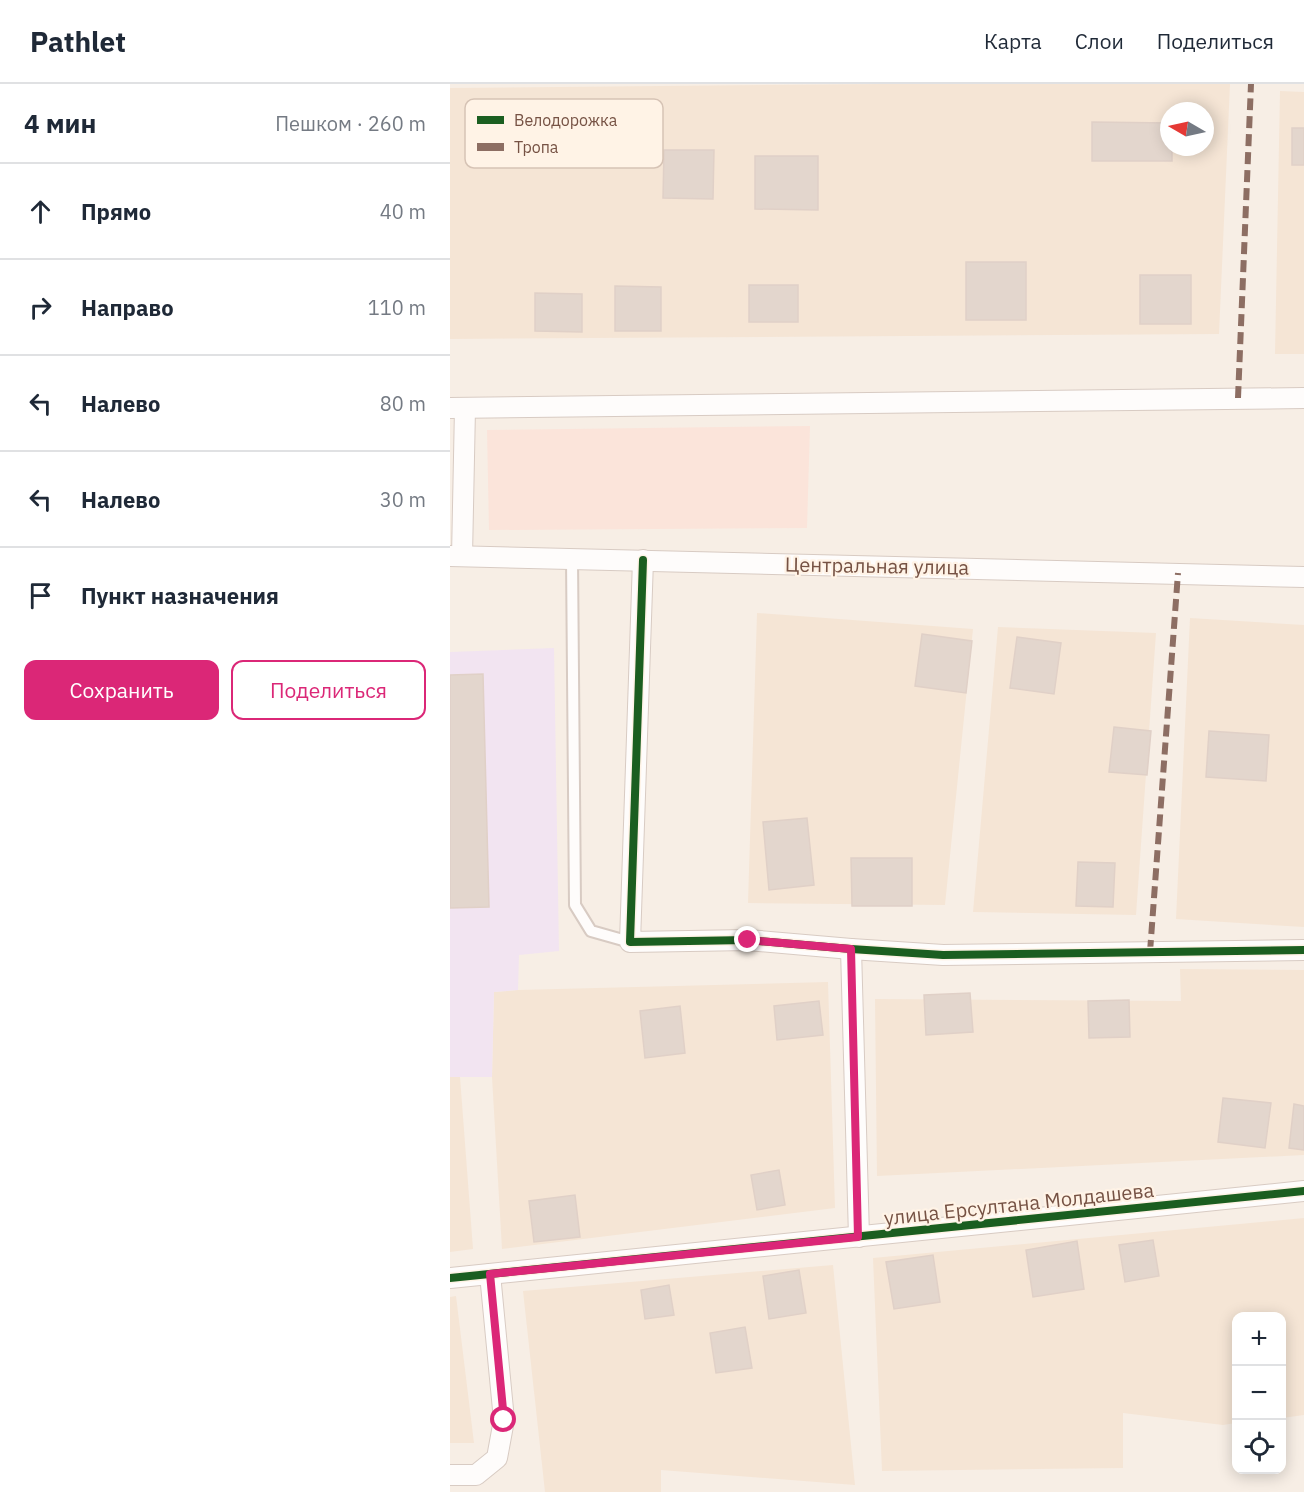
<!DOCTYPE html>
<html lang="ru">
<meta charset="utf-8">
<style>
body{margin:0;font-family:"IBM Plex Sans",sans-serif;background:#f2f2f3;color:#1f2937}
.controls{position:absolute;right:18px;bottom:18px;display:grid;overflow:hidden;border-radius:12px;box-shadow:0 3px 15px #0003}
.controls button{width:54px;height:54px;display:grid;place-items:center;padding:0;border:0;border-bottom:2px solid #e0e1e3;background:#fff;color:#1f2937;font:30px sans-serif}
.compass{position:absolute;left:710px;top:18px;width:54px;height:54px;border-radius:50%;background:#fff;box-shadow:0 3px 15px #0003;rotate:279deg}
.stop{position:absolute;width:18px;height:18px;margin:-14px;border:4px solid #db2777;border-radius:50%;background:#fff}
.stop.end{background:#db2777;border-color:#fff;box-shadow:0 2px 6px #0008}
.list{margin:0;padding:0;list-style:none}
h2{display:flex;justify-content:space-between;align-items:center;height:78px;margin:0;padding:0 24px;font-size:26px}
h2 small{font-size:20px;font-weight:400;color:#747a83}
.list li{display:grid;grid-template-columns:39px 1fr auto;gap:18px;align-items:center;box-sizing:border-box;height:96px;padding:0 24px;border-top:2px solid #e0e1e3}
.list b{display:block;font-size:22px;white-space:nowrap}
.list em{font-size:20px;font-style:normal;color:#747a83}
.actions{display:flex;gap:12px;padding:18px 24px}
.actions a{flex:1;padding:14px 0;border:2px solid #db2777;border-radius:12px;text-align:center;font-size:21px;color:#db2777}
.actions .main{background:#db2777;color:#fff}
.icon{flex:none;width:33px;height:33px;fill:none;stroke:currentColor;stroke-width:2;stroke-linecap:round;stroke-linejoin:round}
.map{position:relative;flex:none;width:854px;height:1408px;overflow:hidden}
header{display:flex;align-items:center;gap:36px;box-sizing:border-box;height:84px;padding:0 30px;background:#fff;border-bottom:2px solid #e0e1e3}
header strong{font-size:28px}
nav{display:flex;gap:33px;margin-inline-start:auto;font-size:21px}
main{display:flex}
aside{flex:1;background:#fff}
.map>svg:first-child{display:block}
.residential{fill:#f5e5d5;fill-rule:evenodd}
.commercial{fill:#fbe4da}
.education{fill:#f2e4f1}
.building{fill:#e3d6cd;stroke:#e0d0c7;stroke-width:1.5}
.lines{fill:none;stroke-linecap:round;stroke-linejoin:round}
.service-casing{stroke:#d8cbc3;stroke-width:14}
.minor-casing{stroke:#d8cbc3;stroke-width:22}
.service{stroke:#fefcfb;stroke-width:10}
.minor{stroke:#fefcfb;stroke-width:20}
.quiet{stroke:#8d6e63;stroke-width:6;stroke-dasharray:12 6;stroke-linecap:butt}
.cycleway-casing{stroke:#fff3e6;stroke-width:11}
.cycleway{stroke:#1b5e20;stroke-width:8}
.route{stroke:#db2777;stroke-width:8}
.labels{text-anchor:middle;stroke-width:4.5;stroke-linejoin:round;paint-order:stroke}
.street-label{font-size:20px;fill:#765244;stroke:#fff3e6}
.key{fill:#fff3e6;stroke:#d6c3b5;stroke-width:1.5}
.key-label{font-size:16px;fill:#765244}
</style>
<header>
<strong>Pathlet</strong>
<nav><a>Карта</a><a>Слои</a><a>Поделиться</a></nav>
</header>
<main>
<aside>
<h2>4 мин<small>Пешком · 260 m</small></h2>
<ul class="list">
<li><svg class="icon" aria-label="ahead" viewBox="0 0 24 24"><path d="M12 20V5M6 11l6-6 6 6"/></svg><div><b>Прямо</b></div><em>40 m</em></li>
<li><svg class="icon" aria-label="right" viewBox="0 0 24 24"><path d="M7 20v-9h11M14 6l5 5-5 5"/></svg><div><b>Направо</b></div><em>110 m</em></li>
<li><svg class="icon" aria-label="left" viewBox="0 0 24 24"><path d="M17 20v-9H6M10 6l-5 5 5 5"/></svg><div><b>Налево</b></div><em>80 m</em></li>
<li><svg class="icon" aria-label="left" viewBox="0 0 24 24"><path d="M17 20v-9H6M10 6l-5 5 5 5"/></svg><div><b>Налево</b></div><em>30 m</em></li>
<li><svg class="icon" aria-label="arrive" viewBox="0 0 24 24"><path d="M6 21V4h12l-3 4 3 4H6"/></svg><div><b>Пункт назначения</b></div></li>
</ul>
<div class="actions"><a class="main">Сохранить</a><a>Поделиться</a></div>
</aside>
<div class="map">
<svg width="854" height="1408" viewBox="0 0 854 1408">
<rect width="100%" height="100%" fill="#f7eee5"/>
<g class="residential">
<path d="M433 0H780L769 250 0 255V4ZM719 27H755V63H719Z"/>
<polygon points="830,7 854,8 854,270 825,270"/>
<polygon points="307,529 523,545 495,821 298,819"/>
<polygon points="740,534 854,541 854,843 726,835"/>
<polygon points="548,543 706,549 686,831 523,828"/>
<polygon points="730,885 854,886 854,1071 427,1092 425,915 731,917"/>
<polygon points="378,898 385,1124 52,1165 42,993 44,908 68,906"/>
<polygon points="0,993 10,993 23,1165 0,1168"/>
<polygon points="854,1134 854,1331 832,1334 832,1232 786,1232 786,1339 773,1341 673,1329 673,1384 432,1387 423,1174"/>
<polygon points="383,1181 405,1401 211,1386 211,1408 95,1408 73,1207"/>
<polygon points="6,1212 24,1359 0,1359 0,1213"/>
</g>
<polygon class="commercial" points="360,342 357,444 39,446 37,346"/>
<polygon class="education" points="104,564 109,867 69,871 68,906 44,908 42,993 0,993 0,568"/>
<g class="building">
<polygon points="642,38 719,39 719,63 722,63 722,77 642,77"/>
<rect x="842" y="44" width="12" height="37"/>
<polygon points="214,66 264,66 263,115 213,114"/>
<polygon points="305,72 368,72 368,126 305,125"/>
<rect x="516" y="178" width="60" height="58"/>
<rect x="690" y="191" width="51" height="49"/>
<rect x="299" y="201" width="49" height="37"/>
<polygon points="165,202 211,203 211,247 165,247"/>
<polygon points="85,209 132,210 132,248 85,247"/>
<polygon points="472,550 522,557 516,609 465,602"/>
<polygon points="567,553 611,559 604,610 560,604"/>
<polygon points="33,590 39,823 0,824 0,591"/>
<polygon points="664,643 701,647 697,691 659,688"/>
<polygon points="759,647 819,651 816,697 756,693"/>
<polygon points="357,734 364,801 319,806 313,738"/>
<polygon points="401,774 462,774 462,822 402,822"/>
<polygon points="628,778 665,779 663,823 626,822"/>
<polygon points="520,909 523,948 476,951 474,911"/>
<polygon points="679,916 680,953 639,954 638,917"/>
<polygon points="369,917 373,951 327,956 324,922"/>
<polygon points="230,922 235,969 195,974 190,927"/>
<polygon points="773,1014 821,1019 815,1064 768,1058"/>
<polygon points="844,1020 854,1022 854,1066 839,1064"/>
<polygon points="329,1086 335,1121 307,1126 301,1091"/>
<polygon points="125,1111 130,1153 84,1158 79,1117"/>
<polygon points="703,1156 709,1192 675,1198 669,1161"/>
<polygon points="627,1157 634,1205 583,1213 576,1166"/>
<polygon points="483,1171 490,1218 444,1225 436,1178"/>
<polygon points="349,1186 356,1229 319,1235 313,1192"/>
<polygon points="219,1201 224,1231 195,1235 191,1206"/>
<polygon points="295,1243 302,1284 266,1289 260,1249"/>
</g>
<g class="lines">
<defs>
<polyline id="service" points="122,475 125,821 141,847 180,858"/>
<g id="minor">
<polyline points="0,324 854,314"/>
<polyline points="0,472 854,493"/>
<polyline points="12,472 15,324"/>
<polyline points="193,476 180,858 298,856 401,865 493,871 854,866"/>
<polyline points="401,865 409,1153"/>
<polyline points="0,1194 854,1107"/>
<polyline points="0,1391 26,1391 47,1374 54,1336 40,1190"/>
</g>
</defs>
<use href="#service" class="service-casing"/>
<use href="#minor" class="minor-casing"/>
<use href="#service" class="service"/>
<use href="#minor" class="minor"/>
<g class="quiet">
<polyline points="788,314 801,0"/>
<polyline points="700,868 728,489"/>
</g>
<defs>
<g id="cycleway">
<polyline points="193,476 180,858 298,856 401,865 493,871 854,866"/>
<polyline points="0,1194 854,1107"/>
</g>
</defs>
<use href="#cycleway" class="cycleway-casing"/>
<use href="#cycleway" class="cycleway"/>
</g>
<g class="lines">
<polyline class="route" points="54,1336 40,1190 408,1153 401,865 298,856"/>
</g>
<g class="labels">
<g class="street-label">
<text transform="translate(427 482) rotate(1)" y="7">Центральная улица</text>
<text transform="translate(569 1120) rotate(-6)" y="7">улица Ерсултана Молдашева</text>
</g>
</g>
<rect x="15" y="15" width="198" height="69" rx="9" class="key"/>
<rect x="27" y="32" width="27" height="8" fill="#1b5e20"/>
<rect x="27" y="59" width="27" height="8" fill="#8d6e63"/>
<g class="key-label">
<text x="64" y="42">Велодорожка</text>
<text x="64" y="69">Тропа</text>
</g>
</svg>
<div class="controls">
<button>+</button>
<button>−</button>
<button><svg class="icon" aria-label="locate" viewBox="0 0 24 24"><circle cx="12" cy="12" r="6"/><path d="M12 2v4M12 18v4M2 12h4M18 12h4"/></svg></button>
</div>
<svg class="compass" viewBox="-18 -18 36 36"><path d="M0-13l5 13h-10z" fill="#e53935"/><path d="M0 13l5-13h-10z" fill="#747a83"/></svg>
<div class="stop" style="left:54px;top:1336px"></div>
<div class="stop end" style="left:298px;top:856px"></div>
</div>
</main>
